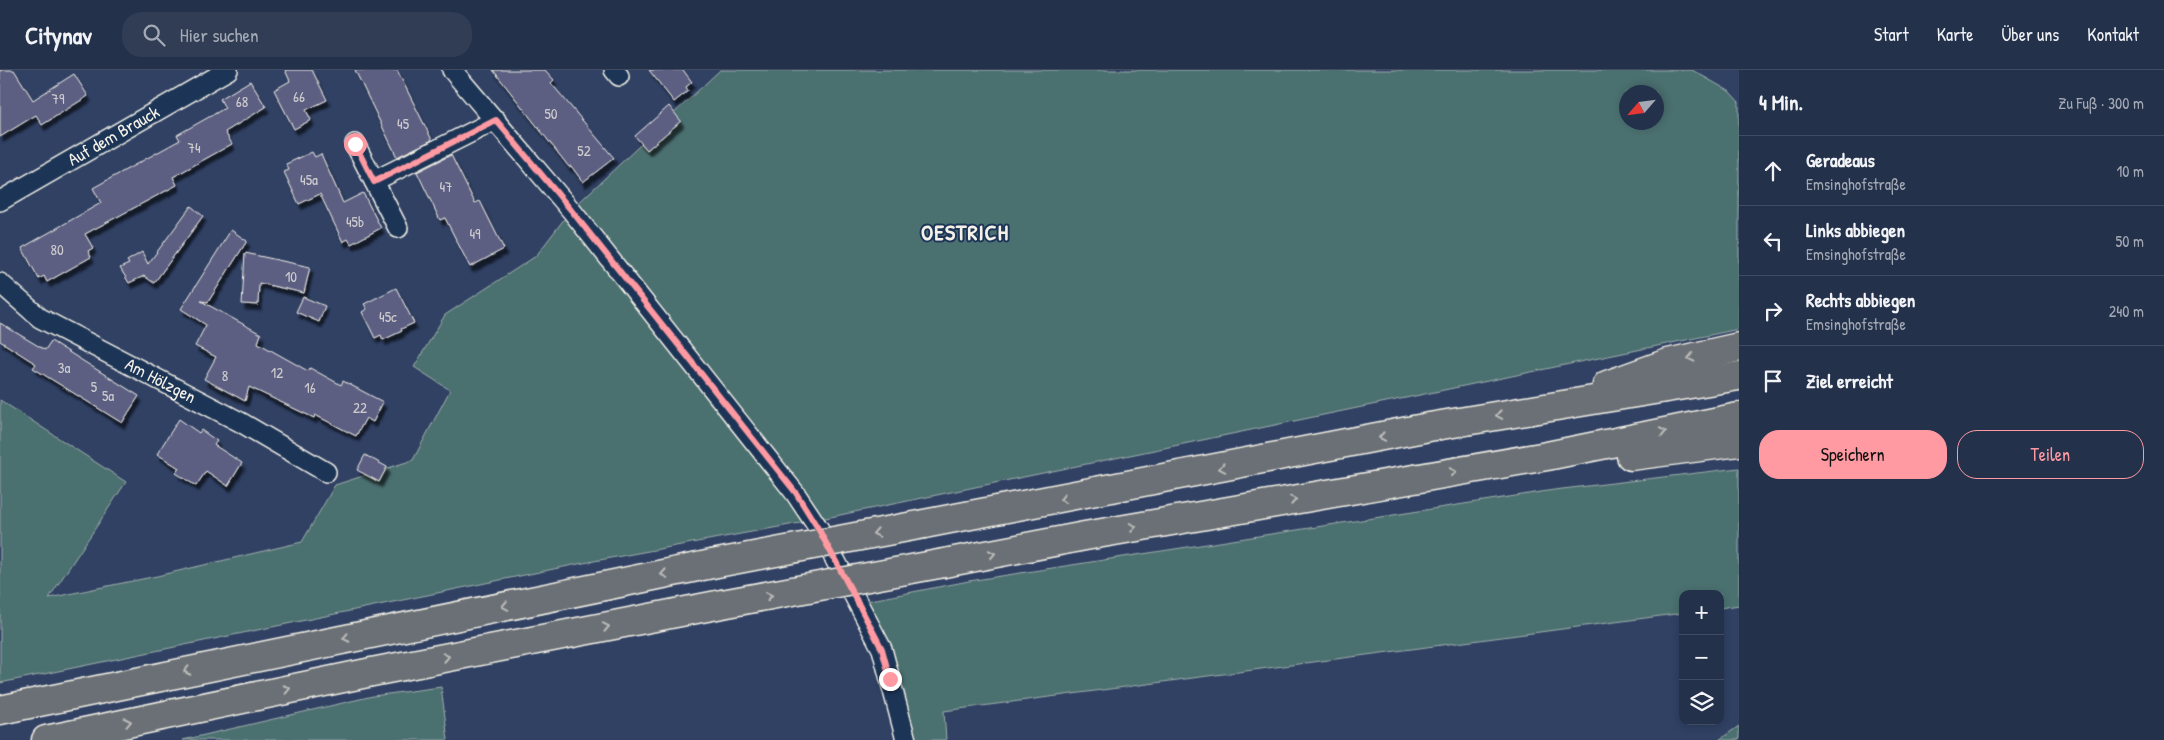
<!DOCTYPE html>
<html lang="de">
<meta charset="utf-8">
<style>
body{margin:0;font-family:"Patrick Hand",sans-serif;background:#303d55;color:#f1f3f6}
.controls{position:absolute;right:15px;bottom:15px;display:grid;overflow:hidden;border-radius:10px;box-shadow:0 2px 8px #0003}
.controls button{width:45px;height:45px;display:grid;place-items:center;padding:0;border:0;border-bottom:1px solid #414c63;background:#24314b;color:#f1f3f6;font:25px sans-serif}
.compass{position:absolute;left:1619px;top:15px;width:45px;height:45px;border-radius:50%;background:#24314b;box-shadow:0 2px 8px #0003;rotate:242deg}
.stop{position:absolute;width:15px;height:15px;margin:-11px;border:4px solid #ff9aa2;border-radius:50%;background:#fff}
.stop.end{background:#ff9aa2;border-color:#fff;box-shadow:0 1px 5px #0008}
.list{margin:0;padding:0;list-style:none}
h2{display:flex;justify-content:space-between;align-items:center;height:65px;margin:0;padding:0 20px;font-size:21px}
h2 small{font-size:16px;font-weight:400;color:#a3a9b5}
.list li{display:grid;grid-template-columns:32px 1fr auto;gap:15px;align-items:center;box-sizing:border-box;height:70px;padding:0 20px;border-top:1px solid #414c63}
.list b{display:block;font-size:19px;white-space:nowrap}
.list p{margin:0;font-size:16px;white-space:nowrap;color:#a3a9b5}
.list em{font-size:16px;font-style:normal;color:#a3a9b5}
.actions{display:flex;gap:10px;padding:15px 20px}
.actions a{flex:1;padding:11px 0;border:1px solid #ff9aa2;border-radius:20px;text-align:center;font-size:18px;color:#ff9aa2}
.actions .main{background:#ff9aa2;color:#111}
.icon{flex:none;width:28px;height:28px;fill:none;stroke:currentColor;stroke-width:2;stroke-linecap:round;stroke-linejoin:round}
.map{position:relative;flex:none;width:1739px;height:670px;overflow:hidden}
header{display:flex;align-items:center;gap:30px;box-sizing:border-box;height:70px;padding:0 25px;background:#24314b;border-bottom:1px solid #414c63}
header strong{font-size:24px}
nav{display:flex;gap:28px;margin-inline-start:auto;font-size:18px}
.search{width:350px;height:45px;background:#303d55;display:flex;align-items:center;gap:12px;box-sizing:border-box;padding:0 18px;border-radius:20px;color:#a3a9b5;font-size:19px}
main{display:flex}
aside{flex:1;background:#24314b}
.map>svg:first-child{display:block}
.green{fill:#4b6f70;stroke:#a0b0ac;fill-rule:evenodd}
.building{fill:#5c5e82;stroke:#f4f1e8;filter:url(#shadow)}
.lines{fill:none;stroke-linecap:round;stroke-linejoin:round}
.minor-casing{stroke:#f4f1e8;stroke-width:22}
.motorway-casing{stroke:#f4f1e8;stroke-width:31}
.minor{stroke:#1d3557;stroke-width:19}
.motorway{stroke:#6b6f75;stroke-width:28}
.motorway-bridge-casing{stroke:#f4f1e8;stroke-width:31;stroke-linecap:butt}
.motorway-bridge{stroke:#6b6f75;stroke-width:28}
.oneway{stroke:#bdbdba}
.route{stroke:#ff9aa2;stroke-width:6}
.labels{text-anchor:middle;stroke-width:4;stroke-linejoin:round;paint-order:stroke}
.number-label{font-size:15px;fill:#ceccce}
.street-label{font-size:18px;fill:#f4f1e8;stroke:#1d3557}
.district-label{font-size:22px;font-weight:bold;letter-spacing:1px;fill:#f4f1e8;stroke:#1d3557}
</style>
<header>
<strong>Citynav</strong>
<div class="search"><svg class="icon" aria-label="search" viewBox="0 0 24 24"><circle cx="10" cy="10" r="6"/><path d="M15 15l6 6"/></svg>Hier suchen</div>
<nav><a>Start</a><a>Karte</a><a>Über uns</a><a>Kontakt</a></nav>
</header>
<main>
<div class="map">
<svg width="1739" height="670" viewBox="0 0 1739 670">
<defs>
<filter id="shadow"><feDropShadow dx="3" dy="5.5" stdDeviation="1" flood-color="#0009"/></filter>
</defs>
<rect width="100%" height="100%" fill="#304164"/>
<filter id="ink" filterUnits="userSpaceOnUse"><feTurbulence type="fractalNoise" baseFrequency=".02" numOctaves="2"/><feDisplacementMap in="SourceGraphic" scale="10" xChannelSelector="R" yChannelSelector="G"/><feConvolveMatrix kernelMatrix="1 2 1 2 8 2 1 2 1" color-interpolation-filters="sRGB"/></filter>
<g filter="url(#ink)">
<g class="green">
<path d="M720 0H1692L1729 21 1739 32V259L811 451 578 494 0 613V330L126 412 49 528 157 506 302 472 335 415 413 390 450 320 414 297 445 245 536 186 571 140ZM1626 22H1656V52H1626Z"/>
<polygon points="1739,398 1739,535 1720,538 1720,524 1683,524 1683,543 944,641 946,670 909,670 856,533 969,511 1554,420"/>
<polygon points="441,617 448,670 183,670 373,626"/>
<polygon points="1739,656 1739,670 1719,670"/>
</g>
<g class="building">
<polygon points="0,0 14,0 33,30 74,4 88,26 42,55 36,45 0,67"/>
<polygon points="285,0 312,0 327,30 306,40 311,50 294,59 274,20 290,11"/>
<polygon points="355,0 397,0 432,70 397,87"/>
<polygon points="493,0 545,0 554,10 551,13 614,88 583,112 571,96 569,97"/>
<polygon points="649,0 683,0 692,12 686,17 688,21 674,32"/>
<polygon points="250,11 266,37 225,62 232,74 173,107 177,115 85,164 93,178 88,181 91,187 47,212 44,206 39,209 22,178 101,133 93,118 180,70 177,65 225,38 220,29"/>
<polygon points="669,36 681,51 647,80 635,66"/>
<polygon points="312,82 315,87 321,84 343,133 363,123 381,158 351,174 348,169 343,172 320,124 299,134 284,102 289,100 286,94"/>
<polygon points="451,85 475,133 480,131 504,179 470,197 445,148 440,150 417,102"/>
<polygon points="191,136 203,146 154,213 144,206 129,213 120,198 129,194 127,191 142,182 148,194"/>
<polygon points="231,160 247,171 208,232 201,231 261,264 258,273 308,301 310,298 341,315 343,311 383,332 373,352 366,348 356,366 315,345 314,348 249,317 245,331 204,309 216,287 195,276 206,255 181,239"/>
<polygon points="245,183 310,197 304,223 259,213 258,235 242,234"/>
<polygon points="396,218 414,253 401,259 402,261 383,270 381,265 375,268 362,242 367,239 364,234"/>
<polygon points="303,227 325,236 319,252 296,242"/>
<polygon points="0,253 45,280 51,271 139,326 122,353 33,298 36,294 0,271"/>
<polygon points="179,349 199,363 201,360 217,371 214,375 242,393 228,416 206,401 196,416 176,403 179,398 157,384"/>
<polygon points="365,385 387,397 379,412 357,400"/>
</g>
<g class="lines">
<defs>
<g id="minor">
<polyline points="452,0 571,140 795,423 819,459 882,579 906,670"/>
<polyline points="614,0 619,6"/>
<polyline points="355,74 398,158"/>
<polyline points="374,111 496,50"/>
<path id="s1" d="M0 131 228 0"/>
<path id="s2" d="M0 213 40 248 242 353 326 402"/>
</g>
<g id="motorway">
<polyline points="1607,315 1668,293 1739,277"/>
<polyline points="1631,386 1739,372"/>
<polyline points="924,454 1429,357 1739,306"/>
<polyline points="944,493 1085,466 1547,386 1739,347"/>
<polyline points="0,640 712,494"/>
<polyline points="46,670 372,602 722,534"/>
</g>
</defs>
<use href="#minor" class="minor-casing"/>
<use href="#motorway" class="motorway-casing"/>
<use href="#minor" class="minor"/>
<use href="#motorway" class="motorway"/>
<defs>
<g id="motorway-bridge">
<polyline points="712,494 924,454"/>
<polyline points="722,534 944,493"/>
</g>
</defs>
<use href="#motorway-bridge" class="motorway-bridge-casing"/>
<use href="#motorway-bridge" class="motorway-bridge"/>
</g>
<defs><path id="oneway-chevron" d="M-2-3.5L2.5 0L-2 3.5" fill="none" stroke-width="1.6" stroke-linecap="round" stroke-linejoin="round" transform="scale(1.25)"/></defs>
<g class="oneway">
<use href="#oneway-chevron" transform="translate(1691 288) rotate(167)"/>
<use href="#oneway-chevron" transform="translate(1499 345) rotate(170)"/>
<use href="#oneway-chevron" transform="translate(1663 362) rotate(-11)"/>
<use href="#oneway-chevron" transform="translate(1382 367) rotate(169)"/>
<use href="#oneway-chevron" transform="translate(1222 398) rotate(169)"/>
<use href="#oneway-chevron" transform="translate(1453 402) rotate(-10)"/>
<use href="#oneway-chevron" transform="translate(1063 429) rotate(169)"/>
<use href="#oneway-chevron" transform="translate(1293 430) rotate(-10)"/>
<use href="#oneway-chevron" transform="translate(1133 457) rotate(-10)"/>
<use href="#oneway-chevron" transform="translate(876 463) rotate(169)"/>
<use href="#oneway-chevron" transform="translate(992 484) rotate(-11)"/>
<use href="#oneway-chevron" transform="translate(664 504) rotate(169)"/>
<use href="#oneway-chevron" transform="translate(769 526) rotate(-10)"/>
<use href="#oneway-chevron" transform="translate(505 536) rotate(169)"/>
<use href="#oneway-chevron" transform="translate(606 557) rotate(-11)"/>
<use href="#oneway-chevron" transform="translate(346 568) rotate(168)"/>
<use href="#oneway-chevron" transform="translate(446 587) rotate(-11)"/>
<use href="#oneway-chevron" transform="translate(187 601) rotate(168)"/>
<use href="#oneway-chevron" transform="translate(287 619) rotate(-12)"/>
<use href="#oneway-chevron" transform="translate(128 652) rotate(-12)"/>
</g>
</g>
<g class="lines" filter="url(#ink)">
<polyline class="route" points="355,74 374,112 496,50 571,140 796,423 819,460 858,533 882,579 890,609"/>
</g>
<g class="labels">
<g class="number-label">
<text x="299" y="32">66</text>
<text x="58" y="34">79</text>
<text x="242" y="37">68</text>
<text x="551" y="49">50</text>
<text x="403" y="59">45</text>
<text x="194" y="83">74</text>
<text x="584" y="86">52</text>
<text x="309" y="115">45a</text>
<text x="446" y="122">47</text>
<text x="355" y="157">45b</text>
<text x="475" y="169">49</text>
<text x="57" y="185">80</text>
<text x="291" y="212">10</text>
<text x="388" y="252">45c</text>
<text x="64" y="303">3a</text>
<text x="277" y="308">12</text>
<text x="225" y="311">8</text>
<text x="94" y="322">5</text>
<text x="310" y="323">16</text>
<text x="108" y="331">5a</text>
<text x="360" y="343">22</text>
</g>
<g class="street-label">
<text dy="6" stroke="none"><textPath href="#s1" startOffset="131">Auf dem Brauck</textPath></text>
<text dy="6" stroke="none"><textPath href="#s2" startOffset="189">Am Hölzgen</textPath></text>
</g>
<g class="district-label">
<text x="965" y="170">OESTRICH</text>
</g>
</g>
</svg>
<div class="controls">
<button>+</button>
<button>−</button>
<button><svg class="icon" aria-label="layers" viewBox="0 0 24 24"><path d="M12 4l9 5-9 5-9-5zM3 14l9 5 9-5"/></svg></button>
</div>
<svg class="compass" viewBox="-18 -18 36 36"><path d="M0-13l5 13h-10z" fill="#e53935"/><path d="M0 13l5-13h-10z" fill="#a3a9b5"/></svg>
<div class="stop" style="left:355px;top:74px"></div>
<div class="stop end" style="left:890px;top:609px"></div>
</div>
<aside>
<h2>4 Min.<small>Zu Fuß · 300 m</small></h2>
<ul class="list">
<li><svg class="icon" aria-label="ahead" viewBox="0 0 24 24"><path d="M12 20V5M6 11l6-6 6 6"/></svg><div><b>Geradeaus</b><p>Emsinghofstraße</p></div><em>10 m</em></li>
<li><svg class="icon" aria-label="left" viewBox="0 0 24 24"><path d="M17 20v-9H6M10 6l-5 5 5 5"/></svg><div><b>Links abbiegen</b><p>Emsinghofstraße</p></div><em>50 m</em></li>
<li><svg class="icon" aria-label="right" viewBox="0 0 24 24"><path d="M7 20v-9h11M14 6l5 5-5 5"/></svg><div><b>Rechts abbiegen</b><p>Emsinghofstraße</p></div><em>240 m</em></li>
<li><svg class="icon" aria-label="arrive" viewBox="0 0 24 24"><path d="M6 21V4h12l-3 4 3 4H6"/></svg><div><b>Ziel erreicht</b></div></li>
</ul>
<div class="actions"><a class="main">Speichern</a><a>Teilen</a></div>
</aside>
</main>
